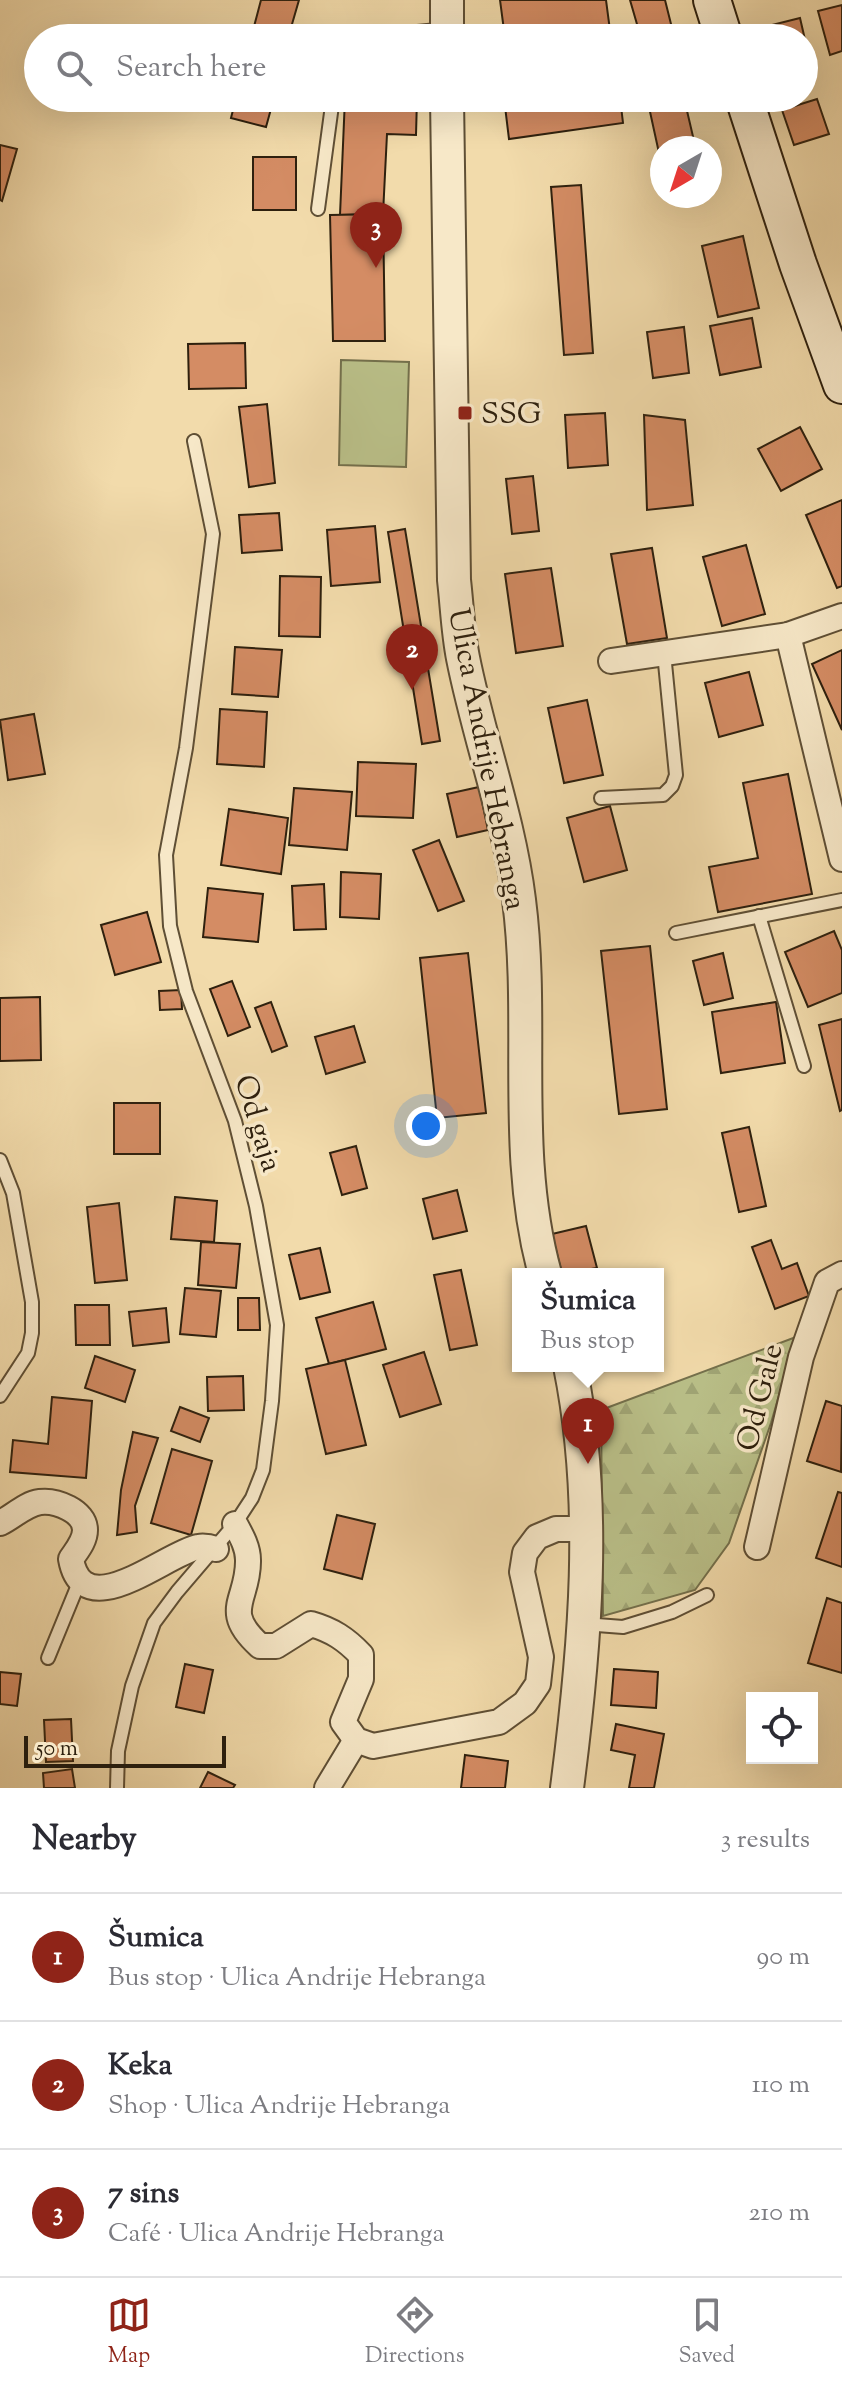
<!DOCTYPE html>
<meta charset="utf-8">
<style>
body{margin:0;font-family:"Sorts Mill Goudy",serif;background:#f7f7f7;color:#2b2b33}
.controls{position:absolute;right:24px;bottom:24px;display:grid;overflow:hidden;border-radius:0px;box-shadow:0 8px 32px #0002}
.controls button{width:72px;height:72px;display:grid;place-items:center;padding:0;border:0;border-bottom:2px solid #e1e1e2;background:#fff;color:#2b2b33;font:40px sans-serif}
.compass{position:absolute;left:650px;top:136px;width:72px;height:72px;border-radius:50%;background:#fff;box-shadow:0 8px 32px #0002;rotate:219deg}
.scale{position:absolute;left:24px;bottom:20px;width:202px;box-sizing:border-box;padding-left:8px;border:4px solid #2e200e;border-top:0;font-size:22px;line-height:28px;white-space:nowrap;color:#2e200e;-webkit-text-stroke:6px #f7e8c8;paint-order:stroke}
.you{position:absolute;left:426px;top:1126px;width:28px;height:28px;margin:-20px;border:6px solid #fff;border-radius:50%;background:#1a73e8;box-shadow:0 0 0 12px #1a73e833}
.badge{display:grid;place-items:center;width:52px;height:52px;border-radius:50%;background:#8f2418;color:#fff;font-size:26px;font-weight:700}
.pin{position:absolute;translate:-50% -66px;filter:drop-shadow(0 2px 4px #0008)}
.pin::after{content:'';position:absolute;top:42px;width:28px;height:24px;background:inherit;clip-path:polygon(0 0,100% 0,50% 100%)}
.popup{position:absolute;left:512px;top:1268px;width:152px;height:104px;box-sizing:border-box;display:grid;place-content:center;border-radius:0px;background:#fff;filter:drop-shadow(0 2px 6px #0005);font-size:26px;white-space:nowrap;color:#7c7c81}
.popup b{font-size:30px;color:#2b2b33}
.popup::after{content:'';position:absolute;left:50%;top:100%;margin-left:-16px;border:16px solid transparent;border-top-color:#fff}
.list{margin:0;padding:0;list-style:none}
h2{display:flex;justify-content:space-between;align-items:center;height:104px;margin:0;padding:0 32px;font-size:34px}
h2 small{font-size:26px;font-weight:400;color:#7c7c81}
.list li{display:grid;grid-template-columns:52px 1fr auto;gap:24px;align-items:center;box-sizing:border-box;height:128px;padding:0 32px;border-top:2px solid #e1e1e2}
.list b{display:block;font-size:30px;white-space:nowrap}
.list p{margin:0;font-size:26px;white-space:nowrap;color:#7c7c81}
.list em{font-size:26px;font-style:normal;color:#7c7c81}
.icon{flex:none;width:44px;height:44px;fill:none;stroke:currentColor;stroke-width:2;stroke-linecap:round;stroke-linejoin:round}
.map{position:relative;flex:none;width:842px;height:1788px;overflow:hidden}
.search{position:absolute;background:#fff;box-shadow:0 8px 32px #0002;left:24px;right:24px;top:24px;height:88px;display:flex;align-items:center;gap:20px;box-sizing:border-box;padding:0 28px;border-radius:44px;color:#7c7c81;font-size:30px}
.sheet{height:488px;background:#fff}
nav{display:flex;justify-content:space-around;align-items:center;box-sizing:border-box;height:112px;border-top:2px solid #e1e1e2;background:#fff;font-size:22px;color:#7c7c81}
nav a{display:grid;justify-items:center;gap:4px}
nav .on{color:#8f2418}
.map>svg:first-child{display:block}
.grass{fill:#bac089;stroke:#74704c;stroke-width:2}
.forest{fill:url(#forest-firs);stroke:#74704c;stroke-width:2}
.building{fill:#d48c64;stroke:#2e200e;stroke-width:2}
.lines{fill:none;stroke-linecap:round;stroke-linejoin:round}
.service-casing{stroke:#5f4f35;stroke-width:16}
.minor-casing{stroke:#5f4f35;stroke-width:28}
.tertiary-casing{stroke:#5f4f35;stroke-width:36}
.secondary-casing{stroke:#2e200e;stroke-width:40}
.service{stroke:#f7e8c8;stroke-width:12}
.minor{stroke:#f7e8c8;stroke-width:24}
.tertiary{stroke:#f7e8c8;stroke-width:32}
.secondary{stroke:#f7e8c8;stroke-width:36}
.poi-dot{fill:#8f2418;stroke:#f7e8c8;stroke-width:3}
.labels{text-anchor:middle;stroke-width:7;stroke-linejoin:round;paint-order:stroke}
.poi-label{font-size:30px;fill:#2e200e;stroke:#f7e8c8;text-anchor:start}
.street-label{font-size:30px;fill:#2e200e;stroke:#f7e8c8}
</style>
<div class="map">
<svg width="842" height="1788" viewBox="0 0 842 1788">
<defs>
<pattern id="forest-firs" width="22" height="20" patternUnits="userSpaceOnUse" patternTransform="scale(2)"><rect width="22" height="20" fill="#bac089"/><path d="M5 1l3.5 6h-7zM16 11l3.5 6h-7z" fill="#a0a575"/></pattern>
</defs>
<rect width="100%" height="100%" fill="#f2dbab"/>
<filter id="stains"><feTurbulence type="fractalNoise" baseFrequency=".0025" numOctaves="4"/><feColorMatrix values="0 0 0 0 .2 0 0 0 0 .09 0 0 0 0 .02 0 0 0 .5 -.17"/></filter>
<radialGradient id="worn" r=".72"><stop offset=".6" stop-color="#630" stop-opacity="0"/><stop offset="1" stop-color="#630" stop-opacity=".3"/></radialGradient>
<polygon class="grass" points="341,360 409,362 406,467 339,465"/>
<polygon class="forest" points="796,1337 771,1423 729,1543 695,1590 603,1616 601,1410"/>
<g class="building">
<polygon points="261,0 299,0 288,38 251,38"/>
<polygon points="500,0 606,0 611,38 505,38"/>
<polygon points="630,0 665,0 674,36 641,38"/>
<polygon points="842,5 842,51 830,55 818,11"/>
<polygon points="800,18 809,57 804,59 804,38 766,38 764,27"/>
<polygon points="236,98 274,98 266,127 231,118"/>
<polygon points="345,98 417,98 416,135 387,134 383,214 340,215"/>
<polygon points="504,98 620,98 623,123 509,139"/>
<polygon points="647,98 684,98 695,145 662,148 662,152 659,153"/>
<polygon points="817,99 829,134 794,145 782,110"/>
<polygon points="0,145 17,149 2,201 0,200"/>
<rect x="253" y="157" width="43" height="53"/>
<polygon points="581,185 593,353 564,355 551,187"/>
<polygon points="383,214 385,341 333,341 330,215"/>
<polygon points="743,236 759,308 718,317 702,246"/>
<polygon points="752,318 761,367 720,375 710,326"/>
<polygon points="684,327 689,373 653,378 647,332"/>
<polygon points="245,343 246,388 189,389 188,344"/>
<polygon points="267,404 275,483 249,487 239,407"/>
<polygon points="605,413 608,465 568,468 565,415"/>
<polygon points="644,415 685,420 693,505 647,510"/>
<polygon points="800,427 822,469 781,491 758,449"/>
<polygon points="533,476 539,531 512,534 506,479"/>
<polygon points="842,500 842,586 837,588 806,515"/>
<polygon points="279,513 282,550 242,553 239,515"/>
<polygon points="375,526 380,582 331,586 327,530"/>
<polygon points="405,529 440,741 422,744 388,532"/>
<polygon points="746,545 765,614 722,626 703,557"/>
<polygon points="652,548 667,638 627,644 611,554"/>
<polygon points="551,568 563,646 516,653 505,574"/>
<polygon points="280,576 321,577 320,637 279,636"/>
<polygon points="235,647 282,650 278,697 232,694"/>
<polygon points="842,650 842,730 812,664"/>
<polygon points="749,672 763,725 719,737 705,683"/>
<polygon points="587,700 603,775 564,783 548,708"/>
<polygon points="220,709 267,712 264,767 217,764"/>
<polygon points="34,714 45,774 8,780 0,720"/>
<polygon points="358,762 416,764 413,818 356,816"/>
<polygon points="788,774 812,894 718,912 709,867 758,858 743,783"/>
<polygon points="479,787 488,830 457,837 447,794"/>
<polygon points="294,788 352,792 347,850 289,845"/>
<polygon points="610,806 627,870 584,882 567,818"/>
<polygon points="229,809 288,818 281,874 221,865"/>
<polygon points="439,840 464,901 438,911 413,850"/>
<polygon points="341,872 381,874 379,919 340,917"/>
<polygon points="324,884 326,929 294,930 292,886"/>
<polygon points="208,888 263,894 258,942 203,937"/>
<polygon points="147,912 161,962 115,975 101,925"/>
<polygon points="834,931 842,950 842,993 808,1007 785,952"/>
<polygon points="650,946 667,1109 619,1114 601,951"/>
<polygon points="468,953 486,1113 437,1118 420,958"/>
<polygon points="723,953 733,998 704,1005 693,961"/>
<polygon points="232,981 250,1027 228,1036 210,989"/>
<polygon points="181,990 182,1009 160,1010 159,991"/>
<polygon points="40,997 41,1060 0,1061 0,998"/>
<polygon points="271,1002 287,1046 272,1052 255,1008"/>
<polygon points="776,1002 785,1063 721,1073 712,1012"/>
<polygon points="842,1019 842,1110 840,1111 819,1025"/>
<polygon points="354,1026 365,1062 326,1074 315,1037"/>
<rect x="114" y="1103" width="46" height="51"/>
<polygon points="749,1127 766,1206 739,1212 722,1133"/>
<polygon points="356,1146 367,1188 342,1195 330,1153"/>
<polygon points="457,1190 467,1231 433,1239 423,1199"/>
<polygon points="175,1197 217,1201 214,1242 171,1239"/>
<polygon points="119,1203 127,1280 95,1283 87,1207"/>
<polygon points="586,1226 597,1268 562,1274 552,1234"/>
<polygon points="771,1240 782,1269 797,1263 809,1296 775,1309 752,1247"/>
<polygon points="201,1242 240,1244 236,1288 198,1285"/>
<polygon points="320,1248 330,1292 300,1299 289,1255"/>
<polygon points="461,1270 477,1345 450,1350 434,1275"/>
<polygon points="185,1288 221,1291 216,1337 180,1334"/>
<polygon points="238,1298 259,1298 260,1330 238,1330"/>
<polygon points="373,1302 386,1349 329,1364 316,1318"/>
<polygon points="75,1305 109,1305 110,1345 76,1345"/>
<polygon points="166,1308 169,1342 133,1346 129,1312"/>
<polygon points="424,1352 441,1404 400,1417 383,1365"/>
<polygon points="95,1356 135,1370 125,1402 85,1388"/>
<polygon points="345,1360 366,1445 326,1454 306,1369"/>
<polygon points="243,1376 244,1410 208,1411 207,1377"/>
<polygon points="52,1397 92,1401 86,1478 10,1472 13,1440 48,1444"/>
<polygon points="826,1401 842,1406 841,1472 807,1461"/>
<polygon points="180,1407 209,1418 200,1442 171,1431"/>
<polygon points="133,1432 158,1438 135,1506 137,1532 117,1535 121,1490"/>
<polygon points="172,1449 212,1461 191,1535 151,1523"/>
<polygon points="838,1492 842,1493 842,1567 816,1558"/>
<polygon points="337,1515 375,1524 362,1579 324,1569"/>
<polygon points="827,1598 842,1603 842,1673 808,1663"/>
<polygon points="185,1664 213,1670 204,1713 176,1707"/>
<polygon points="614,1669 658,1672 656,1708 611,1705"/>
<polygon points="0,1672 21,1674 17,1706 0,1704"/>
<polygon points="71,1719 73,1761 46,1762 44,1720"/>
<polygon points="616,1724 664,1734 654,1788 629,1788 635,1755 611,1750"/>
<polygon points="465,1755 508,1761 505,1788 461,1788"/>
<polygon points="72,1769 75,1788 44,1788 43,1773"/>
<polygon points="208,1772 235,1785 233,1788 200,1788"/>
</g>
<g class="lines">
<defs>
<g id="service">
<polyline points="358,38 447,29"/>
<polyline points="318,209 333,98"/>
<polyline points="601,798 663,795 672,786 676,775 664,653"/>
<polyline points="759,916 804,1066"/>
<polyline points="676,933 842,900"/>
<polyline points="0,1160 13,1193 32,1302 32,1333 28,1353 0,1396"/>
<polyline points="584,1624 623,1627 672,1612 707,1595"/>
<polyline points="48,1658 80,1580"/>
<polyline points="117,1788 118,1751 132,1686 154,1623 177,1592 235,1524 252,1498 263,1470 272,1401 277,1325 256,1206 235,1121 186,991 170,926 166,855 186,748 213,534 194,441"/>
</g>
<g id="minor">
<polyline points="788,635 842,859"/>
<polyline points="611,661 788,635 842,616"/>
<path d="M0 1523C13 1517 25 1504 40 1502 56 1500 85 1511 85 1530 85 1541 77 1550 71 1559 83 1627 165 1554 198 1547 204 1546 210 1547 216 1549"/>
<path d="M235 1524C241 1535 248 1547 248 1560 249 1600 220 1610 260 1646H276L311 1624C332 1630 346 1639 361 1655V1679L343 1722 356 1740 373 1746 499 1722 525 1703 538 1684 541 1657 522 1572 525 1553 537 1537 556 1529H586"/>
<polyline points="757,1547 801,1357 827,1282 842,1274"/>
<polyline points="327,1788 356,1740"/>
</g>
<g id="tertiary">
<polyline points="447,0 447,38"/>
<path d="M447 98 454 580C457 606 458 633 463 658 479 739 509 818 519 900 535 1024 511 1151 545 1274"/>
<path d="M567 1788C585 1649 598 1504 570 1366"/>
</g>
<g id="secondary">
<polyline points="712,0 724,38"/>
<polyline points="744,98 798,264 842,385"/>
</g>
</defs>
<use href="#service" class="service-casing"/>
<use href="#minor" class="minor-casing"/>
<use href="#tertiary" class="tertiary-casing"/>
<use href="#secondary" class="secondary-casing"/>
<use href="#service" class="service"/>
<use href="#minor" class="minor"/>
<use href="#tertiary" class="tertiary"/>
<use href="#secondary" class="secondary"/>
</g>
<rect class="poi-dot" x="457" y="405" width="16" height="16" rx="4"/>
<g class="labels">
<g class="poi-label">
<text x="481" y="423">SSG</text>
</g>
<g class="street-label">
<text transform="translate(488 759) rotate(79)" y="10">Ulica Andrije Hebranga</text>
<text transform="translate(259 1123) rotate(73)" y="10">Od gaja</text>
<text transform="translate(759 1397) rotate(-76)" y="10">Od Gale</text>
</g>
</g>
<rect width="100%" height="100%" filter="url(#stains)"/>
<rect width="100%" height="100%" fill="url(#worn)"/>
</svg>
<div class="controls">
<button><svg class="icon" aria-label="locate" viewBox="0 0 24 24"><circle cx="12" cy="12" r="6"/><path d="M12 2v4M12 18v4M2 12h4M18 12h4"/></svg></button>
</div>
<svg class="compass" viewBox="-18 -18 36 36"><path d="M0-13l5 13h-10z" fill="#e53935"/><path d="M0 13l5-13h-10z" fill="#7c7c81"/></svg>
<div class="scale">50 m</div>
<div class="you"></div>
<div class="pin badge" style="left:588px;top:1464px">1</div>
<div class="popup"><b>Šumica</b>Bus stop</div>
<div class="pin badge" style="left:412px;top:690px">2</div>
<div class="pin badge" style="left:376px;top:268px">3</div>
<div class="search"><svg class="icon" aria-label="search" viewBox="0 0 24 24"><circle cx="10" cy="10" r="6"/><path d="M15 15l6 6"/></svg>Search here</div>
</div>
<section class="sheet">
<h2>Nearby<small>3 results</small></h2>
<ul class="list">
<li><span class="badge">1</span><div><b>Šumica</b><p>Bus stop · Ulica Andrije Hebranga</p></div><em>90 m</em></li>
<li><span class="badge">2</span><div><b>Keka</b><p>Shop · Ulica Andrije Hebranga</p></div><em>110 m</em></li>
<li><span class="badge">3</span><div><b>7 sins</b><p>Café · Ulica Andrije Hebranga</p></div><em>210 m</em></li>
</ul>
</section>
<nav>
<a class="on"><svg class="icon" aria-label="map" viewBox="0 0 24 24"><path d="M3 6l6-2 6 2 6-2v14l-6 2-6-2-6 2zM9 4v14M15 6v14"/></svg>Map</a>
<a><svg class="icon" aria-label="directions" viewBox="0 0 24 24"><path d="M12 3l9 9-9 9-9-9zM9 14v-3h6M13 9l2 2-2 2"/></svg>Directions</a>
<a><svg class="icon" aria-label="saved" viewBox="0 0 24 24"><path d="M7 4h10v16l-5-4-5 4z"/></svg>Saved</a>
</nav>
